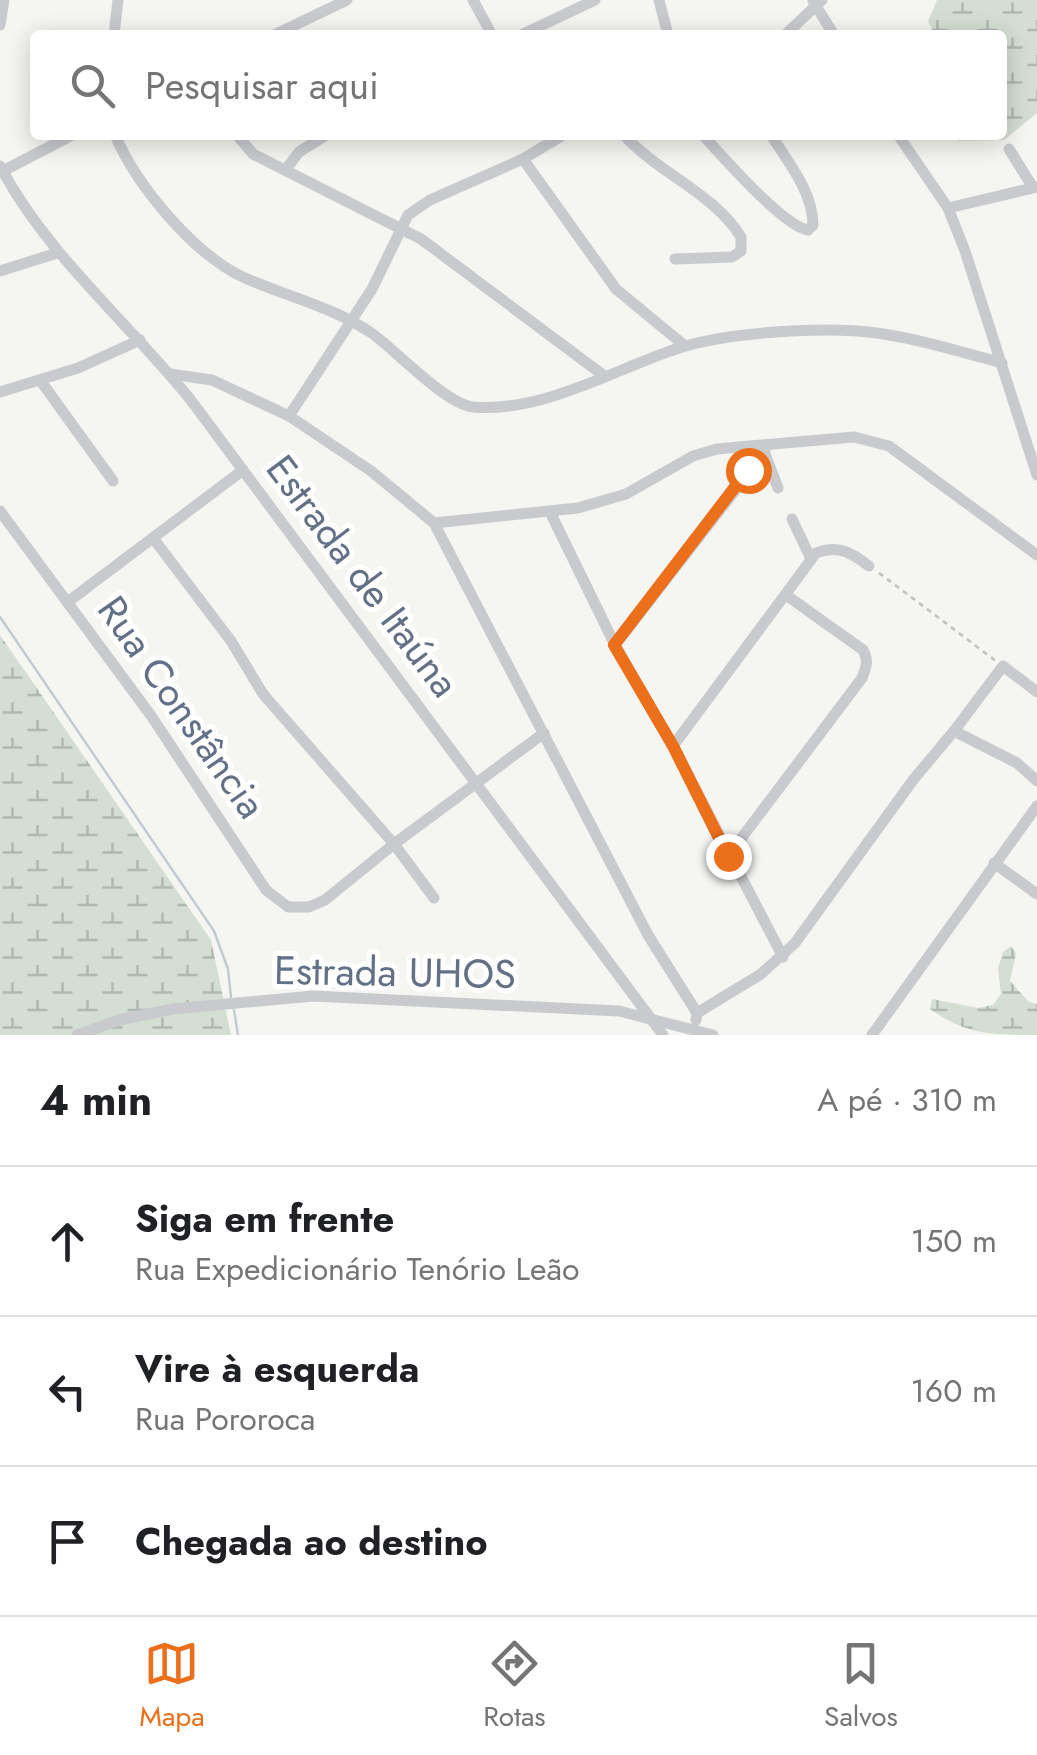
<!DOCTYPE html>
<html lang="pt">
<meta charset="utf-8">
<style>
body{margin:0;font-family:Jost,sans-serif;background:#f6f6f6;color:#202124}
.stop{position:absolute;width:30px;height:30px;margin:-22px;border:8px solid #ec6f1c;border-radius:50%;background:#fff}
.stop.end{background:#ec6f1c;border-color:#fff;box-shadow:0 2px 10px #0008}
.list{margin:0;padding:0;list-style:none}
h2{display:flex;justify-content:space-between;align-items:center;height:130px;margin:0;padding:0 40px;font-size:42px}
h2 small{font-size:32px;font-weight:400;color:#757577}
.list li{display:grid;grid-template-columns:65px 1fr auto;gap:30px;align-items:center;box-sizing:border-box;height:150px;padding:0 40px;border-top:2px solid #e0e0e0}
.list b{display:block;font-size:38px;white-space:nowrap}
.list p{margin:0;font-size:32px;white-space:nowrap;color:#757577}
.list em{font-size:32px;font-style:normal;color:#757577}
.icon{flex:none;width:55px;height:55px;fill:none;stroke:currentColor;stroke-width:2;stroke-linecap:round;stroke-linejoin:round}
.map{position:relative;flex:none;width:1037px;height:1035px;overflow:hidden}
.search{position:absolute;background:#fff;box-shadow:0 5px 25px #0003;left:30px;right:30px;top:30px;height:110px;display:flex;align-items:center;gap:25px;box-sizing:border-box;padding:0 35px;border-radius:10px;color:#757577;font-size:38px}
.sheet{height:580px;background:#fff}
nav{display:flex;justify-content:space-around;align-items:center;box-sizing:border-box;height:140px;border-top:2px solid #e0e0e0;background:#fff;font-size:28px;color:#757577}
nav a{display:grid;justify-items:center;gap:5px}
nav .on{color:#ec6f1c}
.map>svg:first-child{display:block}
.wetland{fill:url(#wetland-marsh)}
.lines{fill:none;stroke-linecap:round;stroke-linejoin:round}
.stream{stroke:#c3cbd2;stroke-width:2.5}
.path{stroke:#bfc0c3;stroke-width:2.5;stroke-dasharray:5 5;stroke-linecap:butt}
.minor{stroke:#c8cace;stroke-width:11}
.route{stroke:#ec6f1c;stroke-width:12}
.labels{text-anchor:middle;stroke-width:10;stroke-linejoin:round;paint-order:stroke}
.street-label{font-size:40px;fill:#637085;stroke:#fff}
</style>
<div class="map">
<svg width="1037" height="1035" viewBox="0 0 1037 1035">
<defs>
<pattern id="wetland-marsh" width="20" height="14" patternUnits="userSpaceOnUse" patternTransform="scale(2.5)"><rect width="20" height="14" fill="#d5ded3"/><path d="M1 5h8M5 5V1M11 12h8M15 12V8" fill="none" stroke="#b0b8b1"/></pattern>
</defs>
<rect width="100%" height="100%" fill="#f5f6f2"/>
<g class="wetland">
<polygon points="937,0 1037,0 1037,113 1004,140 959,141 951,135 1002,135 1002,35 935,35 928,21"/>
<polygon points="0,635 211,940 231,1035 0,1035"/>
<path d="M1011 946 1016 953 1010 981 1029 1002 1037 1004V1035C992 1035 966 1035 930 1009L932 999 978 1008 993 1005 1001 994 998 968 1003 952Z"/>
</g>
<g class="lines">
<g class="stream">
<polyline points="0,617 214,931 228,969 231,997"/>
<polyline points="234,1010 238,1035"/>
</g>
<polyline class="path" points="879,573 996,661"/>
<g class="minor">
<polyline points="473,0 492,35"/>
<polyline points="659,0 668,35"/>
<polyline points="813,1 834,35"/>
<polyline points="0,25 4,0"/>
<polyline points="114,35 118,0"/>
<polyline points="274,35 347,0"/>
<polyline points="521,35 595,0"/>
<polyline points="785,35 822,0"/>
<path d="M115 135C137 186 194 255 245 278 286 296 332 307 370 332 395 349 445 404 473 407 544 413 616 368 682 347 731 332 826 326 877 333 919 339 962 352 1002 363"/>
<polyline points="237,135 253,154 421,239 603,375"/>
<path d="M624 135C658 173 715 194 741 237V251L732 257 675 259"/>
<path d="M703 135C723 157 782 225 808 230L813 225C813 192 788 162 771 135"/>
<polyline points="898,135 948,208 965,251 1037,475"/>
<polyline points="1009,149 1032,186"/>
<polyline points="523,159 616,289 685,346"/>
<path d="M0 166C48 256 127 321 190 399L663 1035"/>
<polyline points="287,168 299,152 326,135"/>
<polyline points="3,171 72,135"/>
<polyline points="948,208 1037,187"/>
<polyline points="0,271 57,253"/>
<polyline points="170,374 212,380 289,416 371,471 434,523 648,935 697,1013"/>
<polyline points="40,380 113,481"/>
<polyline points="0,392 78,368 140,340"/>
<polyline points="289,416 372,289 408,215 430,200 523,159 563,135"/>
<polyline points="762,446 778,488"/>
<polyline points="0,511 152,717 266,890 288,907 309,907 325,900 394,844 544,733"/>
<polyline points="550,512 615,645 673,746 783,957"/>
<polyline points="792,519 811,559"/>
<polyline points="434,523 578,508 626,494 693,456 717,449 854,437 889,446 1037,555"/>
<polyline points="153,538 231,641 263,694 394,844 434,898"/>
<polyline points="69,601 243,470"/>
<polyline points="615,645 765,452"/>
<polyline points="954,731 1003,666 1037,692"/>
<path d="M673 746 816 553C838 544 852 553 869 566"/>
<path d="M728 856 862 678C866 668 869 661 863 650L786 595"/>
<polyline points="994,863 1037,894"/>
<polyline points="696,1020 697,1013 761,974 795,943 913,780 954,731 1017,763 1037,781"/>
<polyline points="77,1035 119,1020 173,1009 313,996 619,1011 713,1035"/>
<polyline points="872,1035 1037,806"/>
</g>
</g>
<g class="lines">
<polyline class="route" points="728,856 673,746 614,645 748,470"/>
</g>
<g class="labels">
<g class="street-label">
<text transform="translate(363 576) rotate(53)" y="14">Estrada de Itaúna</text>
<text transform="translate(182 707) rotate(55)" y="14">Rua Constância</text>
<text transform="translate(395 972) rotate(1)" y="14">Estrada UHOS</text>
</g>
</g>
</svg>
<div class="stop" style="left:748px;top:470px"></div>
<div class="stop end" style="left:728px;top:856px"></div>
<div class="search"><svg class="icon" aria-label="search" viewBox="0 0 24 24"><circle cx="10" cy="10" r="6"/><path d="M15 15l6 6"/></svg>Pesquisar aqui</div>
</div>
<section class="sheet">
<h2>4 min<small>A pé · 310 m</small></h2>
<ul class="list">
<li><svg class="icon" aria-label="ahead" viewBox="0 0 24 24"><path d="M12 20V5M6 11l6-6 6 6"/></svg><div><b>Siga em frente</b><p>Rua Expedicionário Tenório Leão</p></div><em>150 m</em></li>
<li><svg class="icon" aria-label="left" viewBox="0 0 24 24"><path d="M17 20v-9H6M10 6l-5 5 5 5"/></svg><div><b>Vire à esquerda</b><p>Rua Pororoca</p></div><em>160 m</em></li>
<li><svg class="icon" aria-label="arrive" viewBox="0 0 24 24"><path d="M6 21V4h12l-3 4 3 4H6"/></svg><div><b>Chegada ao destino</b></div></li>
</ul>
</section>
<nav>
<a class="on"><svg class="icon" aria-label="map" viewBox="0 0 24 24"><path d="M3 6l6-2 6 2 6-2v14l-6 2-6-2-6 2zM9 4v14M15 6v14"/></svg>Mapa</a>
<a><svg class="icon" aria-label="directions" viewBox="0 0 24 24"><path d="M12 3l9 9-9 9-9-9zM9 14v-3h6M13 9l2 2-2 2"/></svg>Rotas</a>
<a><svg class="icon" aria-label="saved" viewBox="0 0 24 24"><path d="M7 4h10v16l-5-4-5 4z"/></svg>Salvos</a>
</nav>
